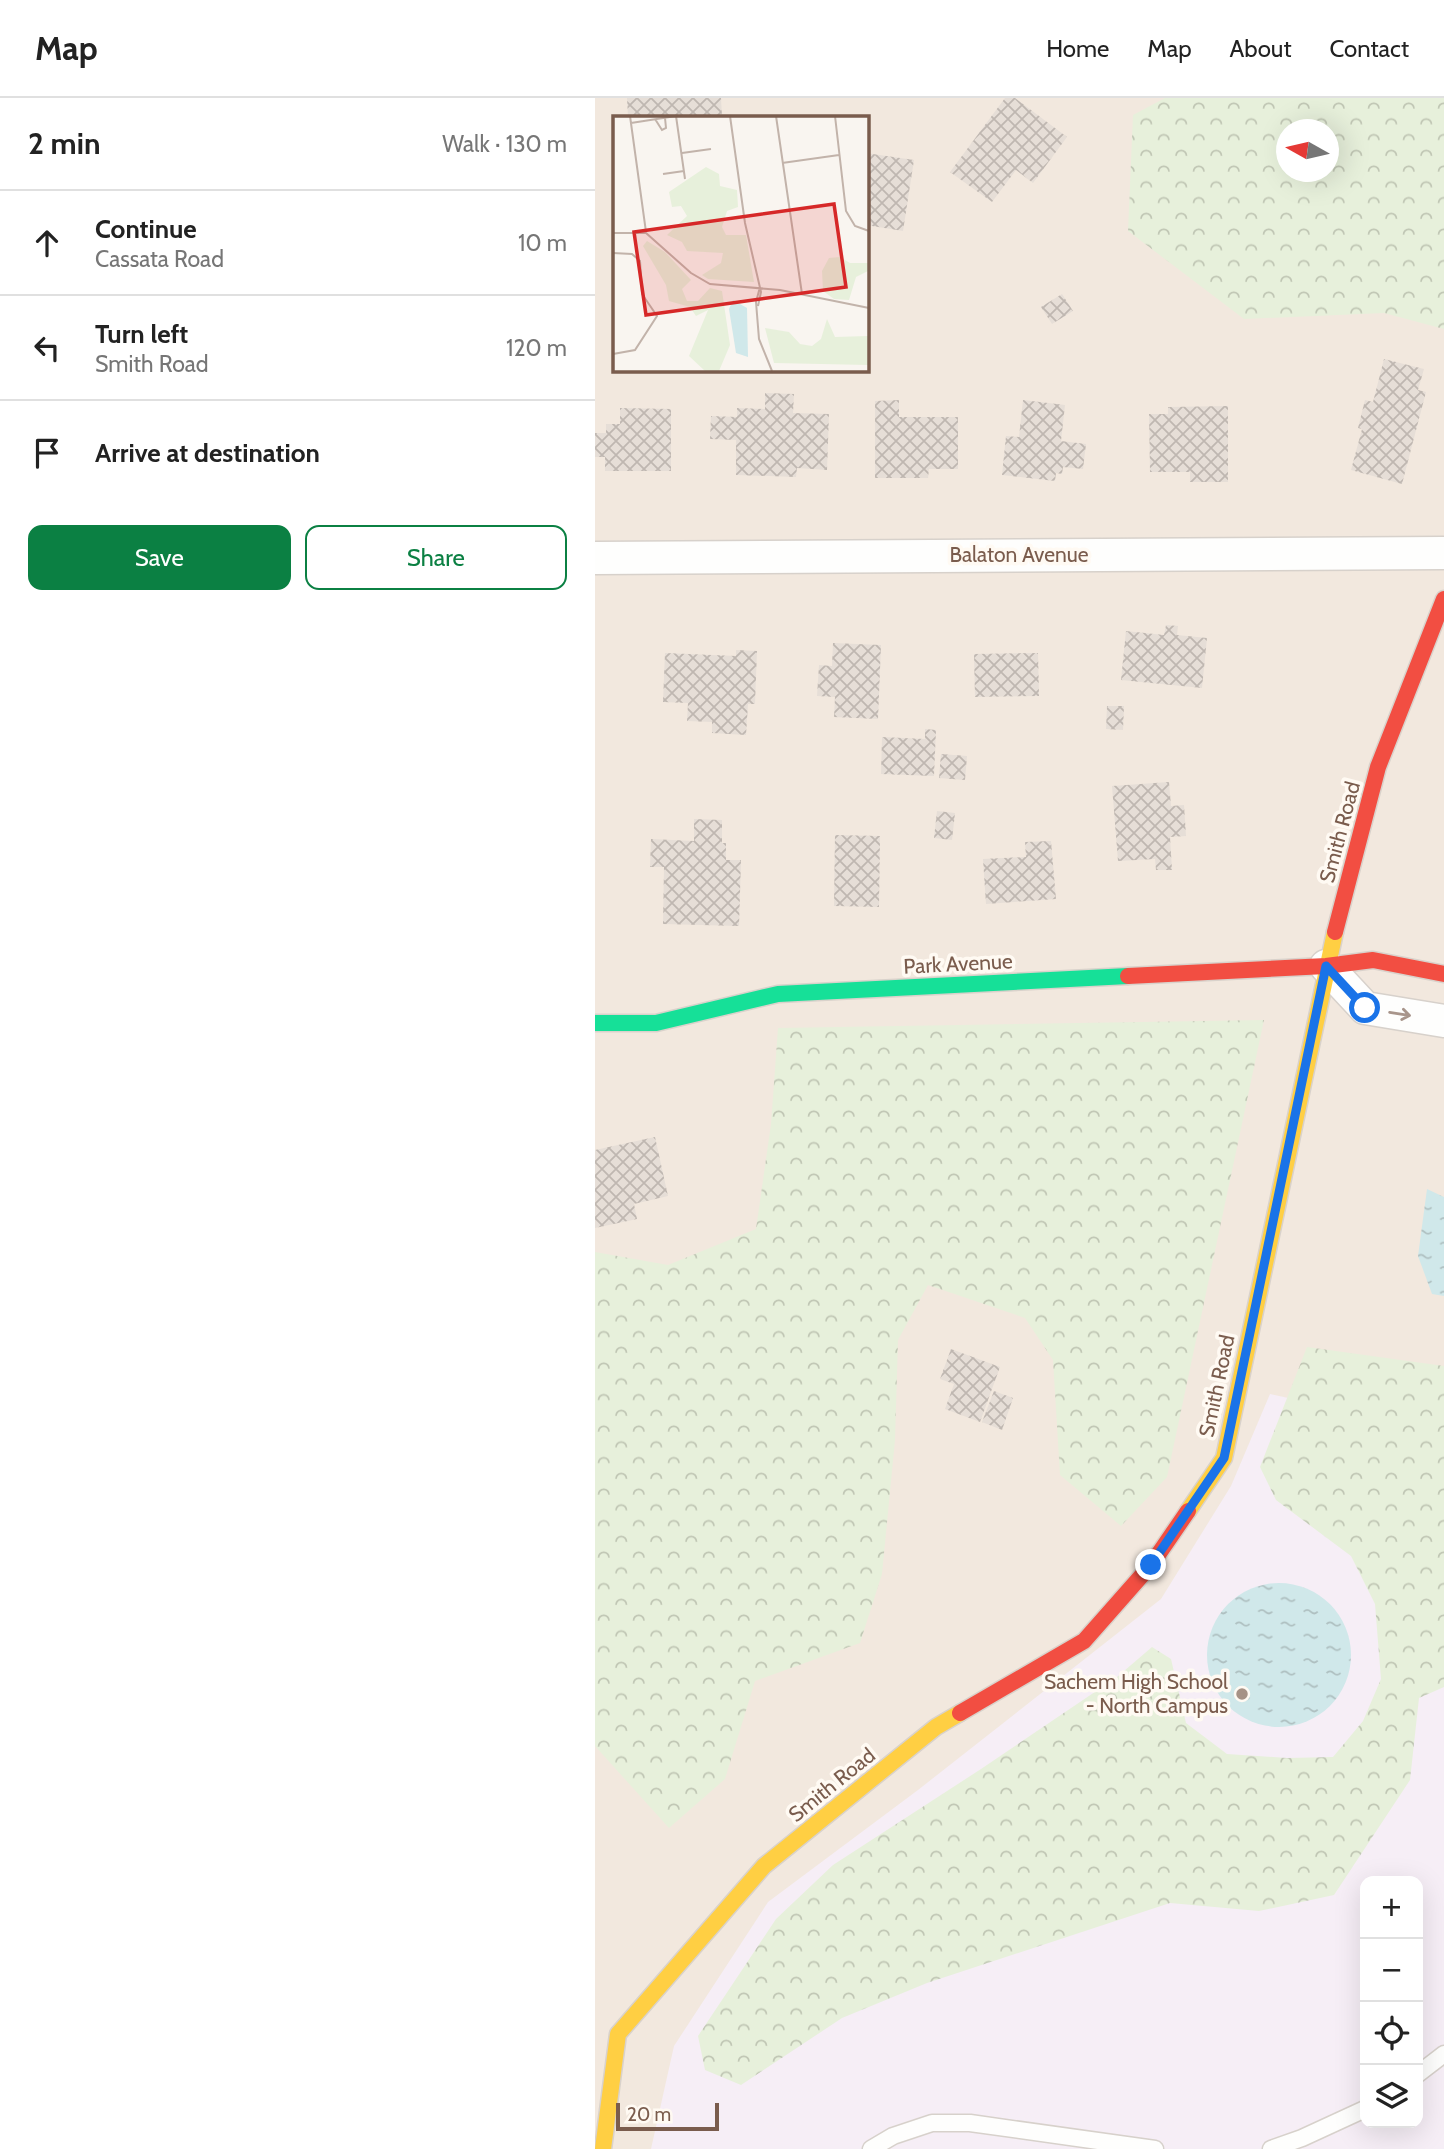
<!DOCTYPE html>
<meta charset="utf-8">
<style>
body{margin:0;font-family:Cabin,sans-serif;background:#f6f6f6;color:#222}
.controls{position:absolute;right:21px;bottom:21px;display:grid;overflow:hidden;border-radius:14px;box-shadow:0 7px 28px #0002}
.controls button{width:63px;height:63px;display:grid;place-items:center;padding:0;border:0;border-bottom:2px solid #e0e0e0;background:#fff;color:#222;font:35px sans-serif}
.compass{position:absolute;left:681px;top:21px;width:63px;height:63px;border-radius:50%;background:#fff;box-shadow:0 7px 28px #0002;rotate:278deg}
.scale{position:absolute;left:21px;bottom:18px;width:103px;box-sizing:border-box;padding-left:7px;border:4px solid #7a5c4d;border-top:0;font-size:19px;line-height:24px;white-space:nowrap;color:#7a5c4d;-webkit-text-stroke:5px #fffaf3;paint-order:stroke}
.stop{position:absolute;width:21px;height:21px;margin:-16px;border:5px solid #1a73e8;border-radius:50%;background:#fff}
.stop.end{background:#1a73e8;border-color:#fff;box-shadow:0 2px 7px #0008}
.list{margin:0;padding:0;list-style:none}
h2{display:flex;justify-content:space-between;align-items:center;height:91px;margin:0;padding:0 28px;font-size:30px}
h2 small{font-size:23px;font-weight:400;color:#767676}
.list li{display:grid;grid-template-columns:46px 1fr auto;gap:21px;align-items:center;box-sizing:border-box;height:105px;padding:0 28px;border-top:2px solid #e0e0e0}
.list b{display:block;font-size:26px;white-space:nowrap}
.list p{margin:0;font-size:23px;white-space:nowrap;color:#767676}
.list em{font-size:23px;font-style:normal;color:#767676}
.actions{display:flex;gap:14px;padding:21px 28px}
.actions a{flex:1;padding:16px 0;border:2px solid #0b8043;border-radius:14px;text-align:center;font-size:24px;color:#0b8043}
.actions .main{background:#0b8043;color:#fff}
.icon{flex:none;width:38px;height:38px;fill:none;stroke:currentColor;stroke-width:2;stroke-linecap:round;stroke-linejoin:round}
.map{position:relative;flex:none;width:849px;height:2051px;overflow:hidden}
header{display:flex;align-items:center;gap:42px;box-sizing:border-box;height:98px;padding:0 35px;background:#fff;border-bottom:2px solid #e0e0e0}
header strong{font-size:33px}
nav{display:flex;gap:38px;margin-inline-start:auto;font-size:24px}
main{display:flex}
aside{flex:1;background:#fff}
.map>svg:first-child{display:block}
.residential{fill:#f2e8de;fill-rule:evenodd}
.education{fill:#f6eef6;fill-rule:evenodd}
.forest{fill:url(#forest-crowns);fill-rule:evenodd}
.water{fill:url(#water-ripples)}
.building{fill:url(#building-cross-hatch)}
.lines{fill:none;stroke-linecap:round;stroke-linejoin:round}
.lane-casing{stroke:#d7d1cb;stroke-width:19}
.street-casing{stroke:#d7d1cb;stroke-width:35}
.fast-casing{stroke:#d9d2cb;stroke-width:19}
.slow-casing{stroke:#d9d2cb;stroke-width:19}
.jam-casing{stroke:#d9d2cb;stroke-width:19}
.lane{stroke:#fefefd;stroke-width:16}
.street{stroke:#fefefd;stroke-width:32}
.fast{stroke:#16e098;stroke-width:16}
.slow{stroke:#ffcf43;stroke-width:16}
.jam{stroke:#f24e42;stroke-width:16}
.oneway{stroke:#a8958b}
.route{stroke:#1a73e8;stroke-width:9}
.poi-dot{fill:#a69286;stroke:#fffaf3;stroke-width:2.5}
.labels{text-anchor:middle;stroke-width:7;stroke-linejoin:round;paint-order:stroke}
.street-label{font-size:21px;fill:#7a5c4d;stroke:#fffaf3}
.poi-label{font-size:21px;fill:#7a5c4d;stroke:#fffaf3;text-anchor:end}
.inset-road{fill:none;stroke:#c2b3aa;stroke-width:2}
.view{fill:#d62828;fill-opacity:0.15;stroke:#d62828;stroke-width:3.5}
.inset-edge{fill:none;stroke:#7a5c4d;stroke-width:3.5}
</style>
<header>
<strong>Map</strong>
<nav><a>Home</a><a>Map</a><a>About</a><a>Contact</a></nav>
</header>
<main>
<aside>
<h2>2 min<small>Walk · 130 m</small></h2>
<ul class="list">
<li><svg class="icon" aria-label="ahead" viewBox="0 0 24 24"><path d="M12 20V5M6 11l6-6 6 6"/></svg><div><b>Continue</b><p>Cassata Road</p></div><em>10 m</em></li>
<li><svg class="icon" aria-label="left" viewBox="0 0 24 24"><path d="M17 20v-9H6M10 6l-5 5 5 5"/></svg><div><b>Turn left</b><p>Smith Road</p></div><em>120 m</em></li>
<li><svg class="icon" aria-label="arrive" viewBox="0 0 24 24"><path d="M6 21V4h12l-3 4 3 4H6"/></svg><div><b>Arrive at destination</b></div></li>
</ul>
<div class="actions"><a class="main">Save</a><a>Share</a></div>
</aside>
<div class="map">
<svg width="849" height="2051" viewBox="0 0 849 2051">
<defs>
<pattern id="forest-crowns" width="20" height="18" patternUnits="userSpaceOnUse" patternTransform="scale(1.75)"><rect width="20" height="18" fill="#e7f0db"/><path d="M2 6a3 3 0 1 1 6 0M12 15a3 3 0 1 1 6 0" fill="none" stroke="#c0c6b4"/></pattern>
<pattern id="water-ripples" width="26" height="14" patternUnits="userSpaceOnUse" patternTransform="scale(1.75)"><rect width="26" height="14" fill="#d0e8ea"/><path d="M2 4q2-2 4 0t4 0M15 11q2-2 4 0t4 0" fill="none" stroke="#aebfc0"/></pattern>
<pattern id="building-cross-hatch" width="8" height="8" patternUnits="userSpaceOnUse" patternTransform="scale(1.75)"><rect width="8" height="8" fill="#e6ded7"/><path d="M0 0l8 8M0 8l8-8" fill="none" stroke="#bfb7b1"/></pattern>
</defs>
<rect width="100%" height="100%" fill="#f9f5f0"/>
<path class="residential" d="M0 0H849V2051H0ZM19 19H271V271H19ZM692 32H734V74H692ZM770 1783H823V2025H770Z"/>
<path class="education" d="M675 1296 849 1334V2051H56L79 1948 173 1804 323 1692 566 1501 636 1388ZM770 1783H823V2025H770Z"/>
<g class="forest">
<path d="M570 0H849V231L789 215 649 221 533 133 538 17ZM692 32H734V74H692Z"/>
<polygon points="669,922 572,1379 526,1428 465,1377 458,1262 430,1220 333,1187 303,1242 300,1342 287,1476 265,1545 160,1583 130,1681 74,1730 0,1648 0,1154 73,1167 161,1131 176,1026 183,930"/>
<polygon points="712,1249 849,1268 849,1589 824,1600 815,1682 739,1797 664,1813 575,1805 332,1885 247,1920 146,1987 110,1972 103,1938 181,1821 238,1767 386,1671 522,1579 557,1549 576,1561 591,1625 632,1656 692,1660 738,1659 768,1623 786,1581 780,1506 756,1458 681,1402 665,1369"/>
</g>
<g class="water">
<polygon points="832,1091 849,1099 849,1198 837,1196 823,1158"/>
<circle cx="684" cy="1557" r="72"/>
</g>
<g class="building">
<polygon points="32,0 126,0 127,19 33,19"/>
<polygon points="410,0 420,0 472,39 438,85 421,72 397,104 355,74"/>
<polygon points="271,55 319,62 308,133 271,127"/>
<polygon points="467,196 478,213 457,226 446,209"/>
<polygon points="789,261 829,271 823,292 831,294 807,386 756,372 767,331 763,330 770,302 778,304"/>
<polygon points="170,295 199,296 198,315 234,316 232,372 202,370 201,379 141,377 141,342 115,341 116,318 142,319 142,310 170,311"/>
<polygon points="304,302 304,319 363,319 363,371 334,371 333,380 280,380 280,303"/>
<polygon points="428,302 470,307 466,343 491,346 488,371 468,369 467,376 461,375 460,383 407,377 411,338 424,339"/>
<polygon points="633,308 633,384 595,384 595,374 555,374 554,316 573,316 573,309"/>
<polygon points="25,310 76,311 76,373 10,373 10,359 0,359 0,335 11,335 11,326 25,326"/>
<polygon points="571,527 583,528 582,537 612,540 607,590 526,582 531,533 569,537"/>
<polygon points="238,545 286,547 283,621 239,619 240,599 222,598 224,567 237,568"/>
<polygon points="141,552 162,553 160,606 153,606 151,637 117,635 117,624 92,623 93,605 68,604 70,555 141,558"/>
<polygon points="443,555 444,598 380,599 379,556"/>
<polygon points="512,608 529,608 528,632 511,631"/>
<polygon points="330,631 341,632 339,678 286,676 287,639 330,641"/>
<polygon points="346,656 372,658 370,682 344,680"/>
<polygon points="574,684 576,708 589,707 591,738 575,739 577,772 561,772 560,761 523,763 517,688"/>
<polygon points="342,713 360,715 357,742 339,740"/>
<polygon points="99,721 127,722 127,745 131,745 131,762 146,762 144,828 68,826 69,769 55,769 56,741 99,743"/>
<polygon points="240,737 285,738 284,809 239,808"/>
<polygon points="456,743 461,801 391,806 388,761 431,759 430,744"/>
<polygon points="60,1039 73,1098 39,1106 42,1121 0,1130 0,1052"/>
<polygon points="356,1251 405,1269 385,1324 350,1311 359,1286 345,1281"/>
<polygon points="399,1293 418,1300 407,1332 387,1324"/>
</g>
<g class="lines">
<defs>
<g id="lane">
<polyline points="823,1976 849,1956"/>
<polyline points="276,2051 298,2038 337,2025 375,2025 560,2051"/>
<polyline points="676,2051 707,2040 770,2011"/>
</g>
<g id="street">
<polyline points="0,460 849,455"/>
<polyline points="731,868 770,910 849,923"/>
</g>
<polyline id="fast" points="0,925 61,925 183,896 533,878"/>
<g id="slow">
<polyline points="593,1413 629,1360 740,834"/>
<polyline points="8,2051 23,1936 169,1768 341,1629 365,1615"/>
</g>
<g id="jam">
<polyline points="740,834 783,669 849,501"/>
<polyline points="533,878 731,868 778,862 849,876"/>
<polyline points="365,1615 489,1543 556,1467 593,1413"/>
</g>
</defs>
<use href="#lane" class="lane-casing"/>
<use href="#street" class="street-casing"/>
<use href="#fast" class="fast-casing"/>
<use href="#slow" class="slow-casing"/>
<use href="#jam" class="jam-casing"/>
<use href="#lane" class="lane"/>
<use href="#street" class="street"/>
<use href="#fast" class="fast"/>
<use href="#slow" class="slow"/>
<use href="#jam" class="jam"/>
</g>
<defs><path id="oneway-shaft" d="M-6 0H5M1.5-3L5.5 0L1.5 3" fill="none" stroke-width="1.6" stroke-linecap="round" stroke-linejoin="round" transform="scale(1.75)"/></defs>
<use class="oneway" href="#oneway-shaft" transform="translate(805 916) rotate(9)"/>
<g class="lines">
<polyline class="route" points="556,1467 629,1360 731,868 770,910"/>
</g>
<circle class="poi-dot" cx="647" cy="1596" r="7"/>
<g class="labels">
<g class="street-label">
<text x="424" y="464">Balaton Avenue</text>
<text transform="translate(745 734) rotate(-75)" y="7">Smith Road</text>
<text transform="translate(363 866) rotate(-3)" y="7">Park Avenue</text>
<text transform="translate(622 1288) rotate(-78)" y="7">Smith Road</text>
<text transform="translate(237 1687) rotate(-39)" y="7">Smith Road</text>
</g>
<g class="poi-label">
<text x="633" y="1591">Sachem High School<tspan x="633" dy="24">- North Campus</tspan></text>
</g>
</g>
<g transform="translate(18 18)">
<rect width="256" height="256" fill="#f9f5f0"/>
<path d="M93 51 106 58 107 70 124 74 125 91 114 95 109 111 113 119H133L141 166 95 163 89 159 108 147 110 137 74 135 69 126 54 119 74 100 68 90 59 91 56 76ZM34 125 52 136 78 164 69 173 74 185H85L97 172 109 175 117 229 106 255H92L76 240 95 194 83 200 77 191 56 185 53 169 30 130ZM227 141 237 147H255V155L243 161 236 184 221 183 210 175 209 155 216 142ZM214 203 222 221 255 220V249L161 247 152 212 176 216 187 228 199 230 208 223Z" fill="#e7f0db"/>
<path d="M120 184 134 192 135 241 123 237 116 193Z" fill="#d0e8ea"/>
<path class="inset-road" d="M17 0 33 116M63 0 72 63M117 0 132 107 148 176 145 190M163 0 189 178M222 0 233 95 242 110 256 115M42 3 49 14 53 12 52 2M18 7 63 0M69 37 98 33M169 47 226 39M50 58 71 55M0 117H33L78 157 97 168 167 174 256 192M0 137 19 138 27 145 29 178 44 200 22 234 0 238M147 171 143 186 146 223 159 255"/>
<path class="view" d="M221 88 233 171 33 199 21 116Z"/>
<rect width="256" height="256" class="inset-edge"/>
</g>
</svg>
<div class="controls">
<button>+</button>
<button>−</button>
<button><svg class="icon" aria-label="locate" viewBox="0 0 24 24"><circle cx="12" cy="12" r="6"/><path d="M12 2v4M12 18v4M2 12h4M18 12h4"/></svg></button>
<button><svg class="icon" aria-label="layers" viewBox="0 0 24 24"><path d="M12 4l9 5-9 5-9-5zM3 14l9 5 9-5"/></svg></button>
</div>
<svg class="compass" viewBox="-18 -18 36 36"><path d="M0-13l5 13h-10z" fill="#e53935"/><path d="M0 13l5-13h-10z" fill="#767676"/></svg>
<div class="scale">20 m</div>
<div class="stop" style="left:770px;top:910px"></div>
<div class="stop end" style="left:556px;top:1467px"></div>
</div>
</main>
